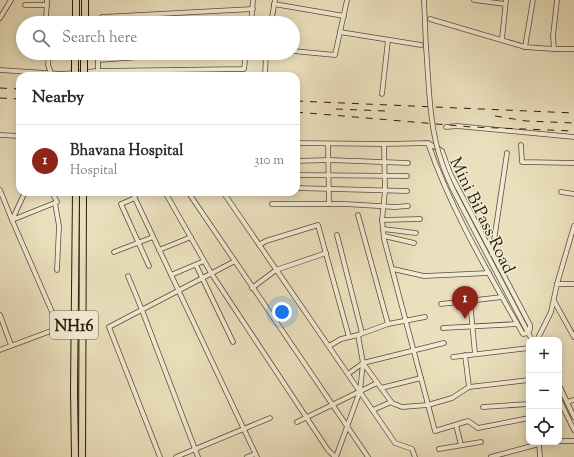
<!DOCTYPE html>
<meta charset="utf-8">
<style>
body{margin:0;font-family:"Sorts Mill Goudy",serif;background:#f7f7f7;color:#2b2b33}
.controls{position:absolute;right:12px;bottom:12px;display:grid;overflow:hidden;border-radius:8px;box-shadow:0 2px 10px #0003}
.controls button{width:36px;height:36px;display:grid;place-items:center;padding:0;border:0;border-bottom:1px solid #e1e1e2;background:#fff;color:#2b2b33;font:20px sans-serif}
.you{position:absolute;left:282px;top:312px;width:14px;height:14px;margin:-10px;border:3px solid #fff;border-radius:50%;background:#1a73e8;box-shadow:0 0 0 6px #1a73e833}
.badge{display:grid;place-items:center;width:26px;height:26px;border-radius:50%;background:#8f2418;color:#fff;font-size:13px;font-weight:700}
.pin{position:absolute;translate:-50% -33px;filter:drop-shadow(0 1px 2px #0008)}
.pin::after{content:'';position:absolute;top:21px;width:14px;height:12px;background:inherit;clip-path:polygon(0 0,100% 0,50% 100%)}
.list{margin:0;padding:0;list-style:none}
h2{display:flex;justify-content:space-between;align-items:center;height:52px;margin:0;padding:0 16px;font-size:17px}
h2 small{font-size:13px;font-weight:400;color:#7c7c81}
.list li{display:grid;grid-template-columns:26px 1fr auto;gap:12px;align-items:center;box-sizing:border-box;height:72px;padding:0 16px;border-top:1px solid #e1e1e2}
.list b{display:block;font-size:15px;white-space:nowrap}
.list p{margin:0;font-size:13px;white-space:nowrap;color:#7c7c81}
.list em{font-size:13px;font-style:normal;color:#7c7c81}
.icon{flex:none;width:22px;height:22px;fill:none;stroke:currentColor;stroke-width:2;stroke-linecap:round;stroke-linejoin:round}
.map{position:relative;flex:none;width:574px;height:457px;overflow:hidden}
.search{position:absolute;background:#fff;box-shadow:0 2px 10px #0003;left:16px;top:16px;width:284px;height:44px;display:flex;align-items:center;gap:10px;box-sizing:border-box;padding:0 14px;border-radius:22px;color:#7c7c81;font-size:15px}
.panel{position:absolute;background:#fff;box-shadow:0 2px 10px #0003;left:16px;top:72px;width:284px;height:124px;border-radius:12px}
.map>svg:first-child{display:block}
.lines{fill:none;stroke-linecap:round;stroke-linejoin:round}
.minor-casing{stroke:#5a4c3b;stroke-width:5.5}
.highway-casing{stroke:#2a1b10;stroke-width:8}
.minor{stroke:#f2ebd4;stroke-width:4}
.highway{stroke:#ebe0bd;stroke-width:6}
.rail{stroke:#2a1b10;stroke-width:1;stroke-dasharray:7 7;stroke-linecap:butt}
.minor-bridge-casing{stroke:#5a4c3b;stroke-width:5.5;stroke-linecap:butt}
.highway-bridge-casing{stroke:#2a1b10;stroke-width:8;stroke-linecap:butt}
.minor-bridge{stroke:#f2ebd4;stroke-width:4}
.highway-bridge{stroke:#ebe0bd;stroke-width:6}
.labels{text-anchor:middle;stroke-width:3;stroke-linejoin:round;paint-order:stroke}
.shield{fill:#f2ebd4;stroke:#66594b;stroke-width:1}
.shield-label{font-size:16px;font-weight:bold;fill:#2a1b10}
.street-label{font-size:17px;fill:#2a1b10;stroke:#f2ebd4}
</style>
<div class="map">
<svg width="574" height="457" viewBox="0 0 574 457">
<rect width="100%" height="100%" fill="#ebe0bd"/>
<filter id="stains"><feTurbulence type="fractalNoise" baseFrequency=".005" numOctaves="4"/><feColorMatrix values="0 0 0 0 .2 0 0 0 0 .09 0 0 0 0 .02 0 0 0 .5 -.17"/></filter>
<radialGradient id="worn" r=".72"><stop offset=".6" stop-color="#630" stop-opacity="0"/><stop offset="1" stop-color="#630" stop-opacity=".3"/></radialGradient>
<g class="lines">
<defs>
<g id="minor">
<polyline points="47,0 46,19 47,23"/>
<polyline points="424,0 426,47"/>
<polyline points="474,0 505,4"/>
<polyline points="274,4 344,16"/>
<polyline points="25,5 47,5"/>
<polyline points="102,17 253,9"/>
<polyline points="0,18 11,0"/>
<polyline points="430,19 525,47 554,49 574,49"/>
<polyline points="251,23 253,0"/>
<polyline points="271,23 275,0"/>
<polyline points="340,32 421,45"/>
<polyline points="502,39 506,0"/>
<polyline points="525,47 533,0"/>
<polyline points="554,49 553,36 557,0"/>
<polyline points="293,51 335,55 347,0"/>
<polyline points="49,53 48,65 51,73"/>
<polyline points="0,70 61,74 98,71 98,60 197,53"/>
<polyline points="98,71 244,69 246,53"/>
<polyline points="265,76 266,53"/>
<polyline points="382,94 388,40"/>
<polyline points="446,127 457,126 574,137"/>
<polyline points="0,135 20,136"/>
<path d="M296 143 385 144 428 143 442 151 450 173 530 325V329L528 333 523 334C488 272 451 210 428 143"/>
<polyline points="328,144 329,204"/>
<polyline points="384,144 385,191 382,220 384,239 435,431 468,421 478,428 529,418"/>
<polyline points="521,145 522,162 574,163"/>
<polyline points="296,161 329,160 408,163"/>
<polyline points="296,175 407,176"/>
<polyline points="296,188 407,191"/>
<polyline points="0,190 12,220 57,202 52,192"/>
<polyline points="132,192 257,457"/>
<polyline points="165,192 211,273 328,450 335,457"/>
<polyline points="188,192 368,457"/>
<polyline points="223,192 395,443 412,449 415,457"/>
<polyline points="561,192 574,194"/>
<polyline points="135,198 121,204 149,266"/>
<polyline points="55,203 59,226 57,270"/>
<polyline points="272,204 345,204 395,207 408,206"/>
<polyline points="461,205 532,340"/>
<polyline points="358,215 388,324"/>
<polyline points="382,220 420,219"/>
<polyline points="383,229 416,233"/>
<polyline points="337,235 362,333"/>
<polyline points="384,236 414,243"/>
<polyline points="259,245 266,241 318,225 349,337"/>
<polyline points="159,250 191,237"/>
<polyline points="114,252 153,237"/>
<polyline points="492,254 507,153"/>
<polyline points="196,265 233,342"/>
<polyline points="393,269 424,276 489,273"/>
<polyline points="171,275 204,261"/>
<polyline points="128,276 142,310 198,457"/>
<polyline points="557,284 574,284"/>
<polyline points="252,288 276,270 326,253"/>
<polyline points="470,301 475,354"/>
<polyline points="554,301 574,337"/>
<polyline points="441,304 502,297"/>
<polyline points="0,315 11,345"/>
<polyline points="443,328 517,324"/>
<polyline points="358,335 363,363 392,403 402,407 428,405 452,398 469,387 529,380"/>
<polyline points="537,340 551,312 557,284 574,226"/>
<polyline points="329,346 341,339 358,335 388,324 425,317"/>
<polyline points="0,350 59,328 12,220 25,192"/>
<polyline points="465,355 469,387"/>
<polyline points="453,357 529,348"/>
<polyline points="348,374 363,363 444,343"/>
<polyline points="559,385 574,417"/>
<polyline points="381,388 421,378"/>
<polyline points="559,399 574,430"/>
<polyline points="567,402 574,400"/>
<polyline points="483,407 529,404"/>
<polyline points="373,410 391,402"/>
<polyline points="297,422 377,383"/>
<polyline points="456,425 461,445"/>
<polyline points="559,441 574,441"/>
<polyline points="539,442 547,442"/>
<polyline points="539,443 540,457"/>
<polyline points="439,449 481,442"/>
<polyline points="160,457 109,327 235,261"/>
<polyline points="176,457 270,418"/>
<polyline points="247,457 255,454"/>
<polyline points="336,457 360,391 363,363"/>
<polyline points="491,457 539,444"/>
</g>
<g id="highway">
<polyline points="76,23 76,0"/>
<polyline points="85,23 85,0"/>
<polyline points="84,66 84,53"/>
<polyline points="75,68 75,53"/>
<polyline points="75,457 74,391 76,192"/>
<polyline points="82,457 83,192"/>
</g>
</defs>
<use href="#minor" class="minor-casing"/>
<use href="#highway" class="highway-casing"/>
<use href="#minor" class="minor"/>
<use href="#highway" class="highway"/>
<g class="rail">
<polyline points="0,88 20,89"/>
<polyline points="0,98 20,99"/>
<polyline points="296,101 574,113"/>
<polyline points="336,109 386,111"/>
<polyline points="296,112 472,127 574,131"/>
<polyline points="495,116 526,121 574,123"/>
</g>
<defs>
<path id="minor-bridge" d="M426 47C429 84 429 128 442 163 447 178 454 192 461 205"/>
<g id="highway-bridge">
<polyline points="75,76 75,68"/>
<polyline points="84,76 84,66"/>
</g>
</defs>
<use href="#minor-bridge" class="minor-bridge-casing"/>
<use href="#highway-bridge" class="highway-bridge-casing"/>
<use href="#minor-bridge" class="minor-bridge"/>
<use href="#highway-bridge" class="highway-bridge"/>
</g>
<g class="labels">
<rect class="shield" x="50" y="311" width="48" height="28" rx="3"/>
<g class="shield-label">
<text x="74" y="331">NH16</text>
</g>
<g class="street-label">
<text transform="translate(483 215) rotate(64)" y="6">Mini BiPass Road</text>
</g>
</g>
<rect width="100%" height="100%" filter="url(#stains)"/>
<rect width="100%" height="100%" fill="url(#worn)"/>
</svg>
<div class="controls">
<button>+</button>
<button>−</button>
<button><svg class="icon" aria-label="locate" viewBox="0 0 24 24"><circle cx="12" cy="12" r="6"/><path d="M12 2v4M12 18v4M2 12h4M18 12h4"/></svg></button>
</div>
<div class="you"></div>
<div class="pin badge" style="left:465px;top:319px">1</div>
<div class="search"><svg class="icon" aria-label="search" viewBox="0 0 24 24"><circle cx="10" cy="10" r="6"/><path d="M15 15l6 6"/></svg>Search here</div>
<section class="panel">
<h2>Nearby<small></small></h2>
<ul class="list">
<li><span class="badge">1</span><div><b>Bhavana Hospital</b><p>Hospital</p></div><em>310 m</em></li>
</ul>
</section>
</div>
